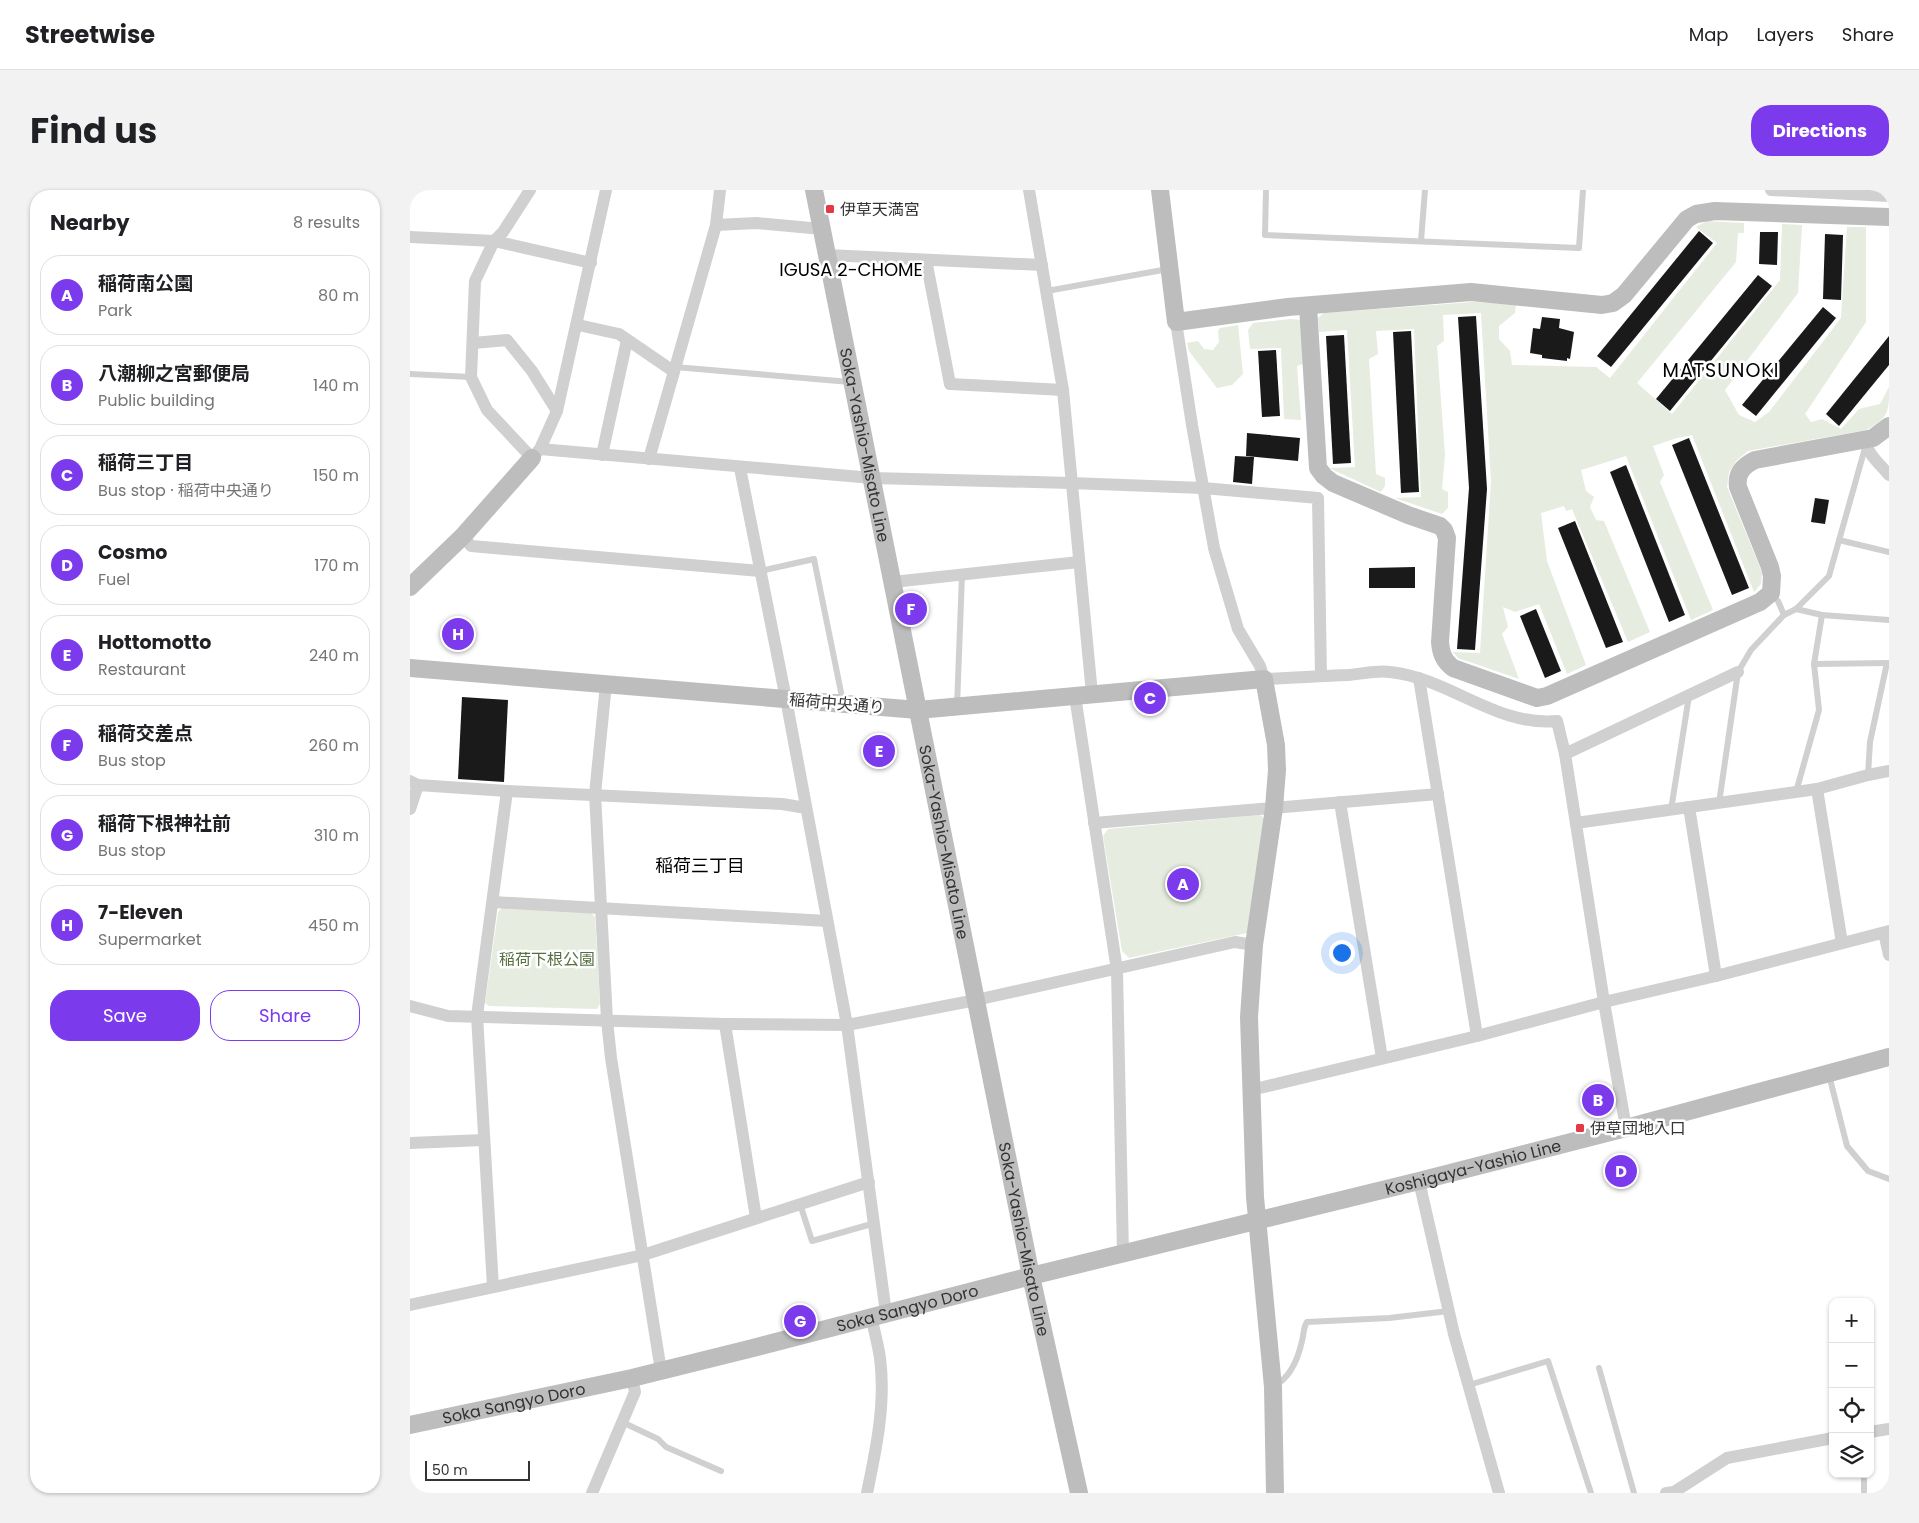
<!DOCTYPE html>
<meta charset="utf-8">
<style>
body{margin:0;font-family:Poppins,"Noto Sans JP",sans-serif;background:#f2f2f2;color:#202124}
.controls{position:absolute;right:15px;bottom:15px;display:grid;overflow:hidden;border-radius:10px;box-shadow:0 1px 4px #0004}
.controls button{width:45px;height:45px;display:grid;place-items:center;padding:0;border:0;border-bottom:1px solid #e0e0e0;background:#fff;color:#202124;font:25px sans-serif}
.scale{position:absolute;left:15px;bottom:12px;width:105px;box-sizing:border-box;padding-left:5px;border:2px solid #333;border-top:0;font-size:14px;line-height:18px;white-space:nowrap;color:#333;-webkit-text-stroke:4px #fff;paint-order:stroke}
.you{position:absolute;left:931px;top:762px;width:18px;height:18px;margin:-12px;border:4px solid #fff;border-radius:50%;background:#1a73e8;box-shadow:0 0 0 8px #1a73e833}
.badge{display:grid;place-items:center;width:32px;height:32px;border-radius:50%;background:#7c3aed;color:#fff;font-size:16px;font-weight:700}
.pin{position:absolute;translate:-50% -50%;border:2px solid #fff;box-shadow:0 1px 5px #0006}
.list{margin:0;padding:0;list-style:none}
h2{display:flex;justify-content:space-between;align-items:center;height:65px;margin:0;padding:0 20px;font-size:21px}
h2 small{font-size:16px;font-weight:400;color:#757577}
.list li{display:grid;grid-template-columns:32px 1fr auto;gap:15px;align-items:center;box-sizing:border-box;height:80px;margin:0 10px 10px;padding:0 10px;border:1px solid #e0e0e0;border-radius:20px}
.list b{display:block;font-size:19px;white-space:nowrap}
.list p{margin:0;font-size:16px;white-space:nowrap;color:#757577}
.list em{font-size:16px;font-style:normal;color:#757577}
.actions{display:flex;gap:10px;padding:15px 20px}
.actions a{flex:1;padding:11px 0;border:1px solid #7c3aed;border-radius:20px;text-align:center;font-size:18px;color:#7c3aed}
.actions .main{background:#7c3aed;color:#fff}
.icon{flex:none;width:28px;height:28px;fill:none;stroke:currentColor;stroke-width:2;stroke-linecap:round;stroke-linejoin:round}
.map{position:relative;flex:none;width:1479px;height:1303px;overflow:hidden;border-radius:20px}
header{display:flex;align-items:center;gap:30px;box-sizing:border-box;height:70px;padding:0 25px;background:#fff;border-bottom:1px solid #e0e0e0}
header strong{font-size:24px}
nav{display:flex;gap:28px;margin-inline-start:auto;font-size:18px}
.intro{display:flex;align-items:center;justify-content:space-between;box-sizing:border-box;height:120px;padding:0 30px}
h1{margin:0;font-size:35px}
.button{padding:12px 22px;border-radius:20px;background:#7c3aed;color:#fff;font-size:18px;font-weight:700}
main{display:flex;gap:30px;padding:0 30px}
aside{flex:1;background:#fff;border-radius:20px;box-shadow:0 1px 4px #0004}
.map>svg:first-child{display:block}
.green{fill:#e6ecdf}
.building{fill:#1a1a1a}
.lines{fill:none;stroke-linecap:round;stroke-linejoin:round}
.lane{stroke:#d0d0d0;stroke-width:6}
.street{stroke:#d0d0d0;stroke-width:12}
.secondary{stroke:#bdbdbd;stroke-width:18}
.poi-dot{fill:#e63946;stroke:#fff;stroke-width:2}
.labels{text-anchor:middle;stroke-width:5;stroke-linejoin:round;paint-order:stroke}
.poi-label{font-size:16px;fill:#333;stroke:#fff;text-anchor:start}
.street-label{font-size:16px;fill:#333;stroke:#fff}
.park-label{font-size:16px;fill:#56703f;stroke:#fff}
.neighbourhood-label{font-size:18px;fill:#000;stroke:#fff}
.quarter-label{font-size:19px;letter-spacing:1px;fill:#000;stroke:#fff}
</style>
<header>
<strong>Streetwise</strong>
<nav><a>Map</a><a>Layers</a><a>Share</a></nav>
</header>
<div class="intro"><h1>Find us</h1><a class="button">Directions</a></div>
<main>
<aside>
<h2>Nearby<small>8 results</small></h2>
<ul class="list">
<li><span class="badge">A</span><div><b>稲荷南公園</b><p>Park</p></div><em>80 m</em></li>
<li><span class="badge">B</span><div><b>八潮柳之宮郵便局</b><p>Public building</p></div><em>140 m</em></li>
<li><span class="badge">C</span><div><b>稲荷三丁目</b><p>Bus stop · 稲荷中央通り</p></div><em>150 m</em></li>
<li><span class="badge">D</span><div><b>Cosmo</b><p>Fuel</p></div><em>170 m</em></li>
<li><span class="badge">E</span><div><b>Hottomotto</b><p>Restaurant</p></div><em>240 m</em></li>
<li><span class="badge">F</span><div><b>稲荷交差点</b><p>Bus stop</p></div><em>260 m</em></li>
<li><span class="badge">G</span><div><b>稲荷下根神社前</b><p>Bus stop</p></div><em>310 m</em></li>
<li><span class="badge">H</span><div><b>7-Eleven</b><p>Supermarket</p></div><em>450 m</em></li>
</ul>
<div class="actions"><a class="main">Save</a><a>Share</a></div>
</aside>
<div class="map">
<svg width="1479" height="1303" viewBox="0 0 1479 1303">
<rect width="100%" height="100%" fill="#fff"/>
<g class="green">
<path d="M1297 31 1334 33V43H1328L1326 72 1227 193 1262 224 1370 90 1372 34 1392 35 1388 103 1315 200 1329 225 1345 232 1359 222 1431 128 1437 37H1456V132L1395 224 1401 232 1412 229 1431 239 1449 219 1470 214 1479 197C1479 223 1479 227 1456 240L1338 261 1326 271 1319 282 1317 297 1352 382 1351 394 1344 402 1282 245 1267 248 1243 256 1254 285 1250 292 1303 420 1281 430 1216 266 1171 280 1176 301 1184 307 1180 317 1186 330 1194 331 1240 442 1218 452 1162 319 1156 321 1154 316 1131 323 1137 371 1176 475 1157 484 1129 414 1105 422 1093 417 1098 437 1092 444 1109 489 1048 468 1043 462 1070 463 1081 291 1071 123 1033 125 1034 151 1027 156 1035 265 1032 299 1038 302V318L1032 324 985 308 1011 307 1004 139 966 141 968 164 959 169 966 284 975 288V296L971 302 919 278 945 277 937 140 909 142 908 128 914 123 1063 112 1106 114 1105 123 1089 136V149L1100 161 1102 175 1186 177 1200 188 1307 53 1286 37Z"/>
<polygon points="881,129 891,130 893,174 887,176 891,230 874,229 871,158 840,159 838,140 843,133"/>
<polygon points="828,135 833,184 822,195 807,198 779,161 777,153 788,151 794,159 803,160 809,152 808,141 810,138"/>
<polygon points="850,625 855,629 837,743 719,768 712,761 693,646 698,639"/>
<polygon points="93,717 180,722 185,727 190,814 187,819 79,816 75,813 88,722"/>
</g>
<g class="building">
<polygon points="1289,41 1303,53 1201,177 1187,166"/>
<polygon points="1350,42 1368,42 1367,75 1349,74"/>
<polygon points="1415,44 1433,45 1431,110 1413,109"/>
<polygon points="1348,85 1362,96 1260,221 1246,209"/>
<polygon points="1413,117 1426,128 1346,226 1332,215"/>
<polygon points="1066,126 1077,299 1065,460 1047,459 1059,298 1048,127"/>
<polygon points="1132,127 1150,129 1149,138 1164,142 1160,169 1157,168 1157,171 1132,168 1132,165 1120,163 1123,138 1130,139"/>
<polygon points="1001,141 1009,302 991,303 983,142"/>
<polygon points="934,145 941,273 923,274 916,146"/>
<polygon points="1479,146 1479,175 1429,236 1416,224"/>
<polygon points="866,160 870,226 852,227 848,161"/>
<polygon points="837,243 890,248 888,271 836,266"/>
<polygon points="1279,248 1339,398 1322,405 1262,255"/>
<polygon points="825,266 844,267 842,294 823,292"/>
<polygon points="1216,275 1275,425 1259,432 1200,282"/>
<polygon points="1405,308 1419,310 1415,334 1401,332"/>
<polygon points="1165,331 1213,452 1196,458 1148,338"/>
<polygon points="1005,377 1005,398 959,398 959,378"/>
<polygon points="1126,419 1151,481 1135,488 1110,426"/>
<polygon points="52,507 98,510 94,592 48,589"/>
</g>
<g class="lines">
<g class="lane">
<polyline points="856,0 855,45 1169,58 1173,0"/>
<polyline points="1011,51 1015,0"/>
<polyline points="637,101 758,79"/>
<polyline points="265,177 440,192"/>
<polyline points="0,184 61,187"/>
<polyline points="1429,350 1479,362"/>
<polyline points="350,381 404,369 433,512"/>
<polyline points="1362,405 1368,411 1374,425 1386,419 1419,386 1455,258"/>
<polyline points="1386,419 1412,425 1479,430"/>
<polyline points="1404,474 1412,425"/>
<polyline points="547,516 552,385"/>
<polyline points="1458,585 1460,552 1477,473"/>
<polyline points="1386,602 1409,520 1404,474 1479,473"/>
<polyline points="1309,613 1328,482 1341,460 1374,425"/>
<polyline points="1261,620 1279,506"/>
<polyline points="1419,885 1437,956 1458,981 1479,989"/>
<polyline points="390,1014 402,1051 465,1033"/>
<polyline points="1189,1178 1224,1303"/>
<polyline points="1059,1195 1138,1171 1181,1303"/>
<path d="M864 1196C880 1188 888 1169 892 1151 894 1144 893 1138 897 1132L979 1128 1039 1121"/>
<polyline points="212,1232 248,1249 256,1257 311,1281"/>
<polyline points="1454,1284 1454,1303"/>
</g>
<g class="street">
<polyline points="120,0 93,42 84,51 65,91 61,187 77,220 122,268 130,259 147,221 196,0"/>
<polyline points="619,0 653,200 682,504"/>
<polyline points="1361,0 1479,6"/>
<polyline points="306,35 346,33 412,39"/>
<polyline points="0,47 84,51 181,73"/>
<polyline points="417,65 632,75"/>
<polyline points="516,70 540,194 653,200"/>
<path d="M766 132 782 235 804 358 828 439 850 476 854 489C882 488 910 486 938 485 952 484 967 480 980 482 1039 488 1086 537 1147 531L1155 564 1194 812 1216 938"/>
<polyline points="168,135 209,144 263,181"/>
<polyline points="63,153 97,150 122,181 147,221"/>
<path d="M1455 249C1457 264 1470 274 1479 285"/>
<polyline points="130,259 462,288 661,293 793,298 908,308 911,486"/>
<polyline points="192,265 217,150"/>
<polyline points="239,269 306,35 310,0"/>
<polyline points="330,278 376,509 437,835 476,1123"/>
<polyline points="53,346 61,356 350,381"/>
<polyline points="483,392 669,372"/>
<polyline points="1009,488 1067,846"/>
<polyline points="196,494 185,604 197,830 201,868 251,1181"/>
<polyline points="665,506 707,780 713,1064"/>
<polyline points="1155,564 1328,482"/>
<polyline points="0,591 8,595 97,601 372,614 396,618"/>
<polyline points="1407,599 1432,753"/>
<polyline points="930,612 972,868"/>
<polyline points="1279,617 1306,786"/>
<polyline points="0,619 8,595"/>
<polyline points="684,633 1028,604"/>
<polyline points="1166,633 1407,599 1458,585 1479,581"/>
<polyline points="83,712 417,731"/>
<polyline points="1474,743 1479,765"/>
<polyline points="0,816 38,826 315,834 437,835 566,810 825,752 844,755"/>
<polyline points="315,834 346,1028"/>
<polyline points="841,900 1067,846 1194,812 1306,786 1479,741"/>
<polyline points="0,953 74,950"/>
<polyline points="1009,991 1044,1144 1089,1303"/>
<polyline points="83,1097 67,826 97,601"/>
<polyline points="0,1115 233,1065 459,992"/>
<polyline points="1460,1242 1479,1239"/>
<polyline points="182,1303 225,1202 222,1188"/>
<path d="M457 1303C466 1260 476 1213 470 1168 468 1154 464 1140 461 1126"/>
<polyline points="1256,1303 1264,1302 1317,1268 1423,1248"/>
</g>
<g class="secondary">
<path id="s1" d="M404 0 621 1086 669 1303"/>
<polyline points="750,0 766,132 878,117 1061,102 1192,115 1203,113 1214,105 1277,29 1286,24 1305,21 1479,27"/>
<path d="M898 116 908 278 914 286 923 293 998 325 1030 336 1034 340 1037 348 1030 452C1031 464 1034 471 1043 478L1127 508 1137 506 1350 412 1361 403 1362 386 1360 377 1328 297C1326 283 1333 276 1345 270L1463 248 1479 236"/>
<polyline points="0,397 53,346 122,268"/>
<polyline points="0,478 508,520 854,489 866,555 867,580 864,618 844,755 839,827 845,1007 863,1197 865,1303"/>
<path id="s2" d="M0 1235 222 1188 335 1160 621 1086 1009 991 1216 938 1479 867"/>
</g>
</g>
<g class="poi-dot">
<rect x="415" y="14" width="10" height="10" rx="2.5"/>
<rect x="1165" y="933" width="10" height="10" rx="2.5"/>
</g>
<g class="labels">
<g class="poi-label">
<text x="430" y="25">伊草天満宮</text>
<text x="1180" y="944">伊草団地入口</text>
</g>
<g class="street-label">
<text dy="6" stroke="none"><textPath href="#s1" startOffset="260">Soka-Yashio-Misato Line</textPath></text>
<text transform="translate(427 513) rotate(5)" y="6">稲荷中央通り</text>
<text dy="6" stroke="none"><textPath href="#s1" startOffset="665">Soka-Yashio-Misato Line</textPath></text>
<text dy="6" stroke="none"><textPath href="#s2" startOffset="1094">Koshigaya-Yashio Line</textPath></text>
<text dy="6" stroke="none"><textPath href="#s1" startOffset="1070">Soka-Yashio-Misato Line</textPath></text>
<text dy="6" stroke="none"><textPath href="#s2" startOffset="511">Soka Sangyo Doro</textPath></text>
<text dy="6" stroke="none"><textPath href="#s2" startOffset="106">Soka Sangyo Doro</textPath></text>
</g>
<g class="park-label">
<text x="137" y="775">稲荷下根公園</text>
</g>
<g class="neighbourhood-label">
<text x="441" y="86">IGUSA 2-CHOME</text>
<text x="290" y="682">稲荷三丁目</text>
</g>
<g class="quarter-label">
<text x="1311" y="187">MATSUNOKI</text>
</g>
</g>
</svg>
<div class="controls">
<button>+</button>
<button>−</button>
<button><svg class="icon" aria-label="locate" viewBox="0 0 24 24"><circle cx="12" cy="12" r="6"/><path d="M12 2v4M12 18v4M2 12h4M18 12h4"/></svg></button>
<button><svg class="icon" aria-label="layers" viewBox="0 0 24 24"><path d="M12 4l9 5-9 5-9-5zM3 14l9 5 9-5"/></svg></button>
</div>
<div class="scale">50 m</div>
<div class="you"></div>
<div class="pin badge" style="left:773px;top:694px">A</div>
<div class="pin badge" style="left:1188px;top:910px">B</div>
<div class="pin badge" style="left:740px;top:508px">C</div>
<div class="pin badge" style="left:1211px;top:981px">D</div>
<div class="pin badge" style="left:469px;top:561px">E</div>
<div class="pin badge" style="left:501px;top:419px">F</div>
<div class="pin badge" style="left:390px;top:1131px">G</div>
<div class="pin badge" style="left:48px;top:444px">H</div>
</div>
</main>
